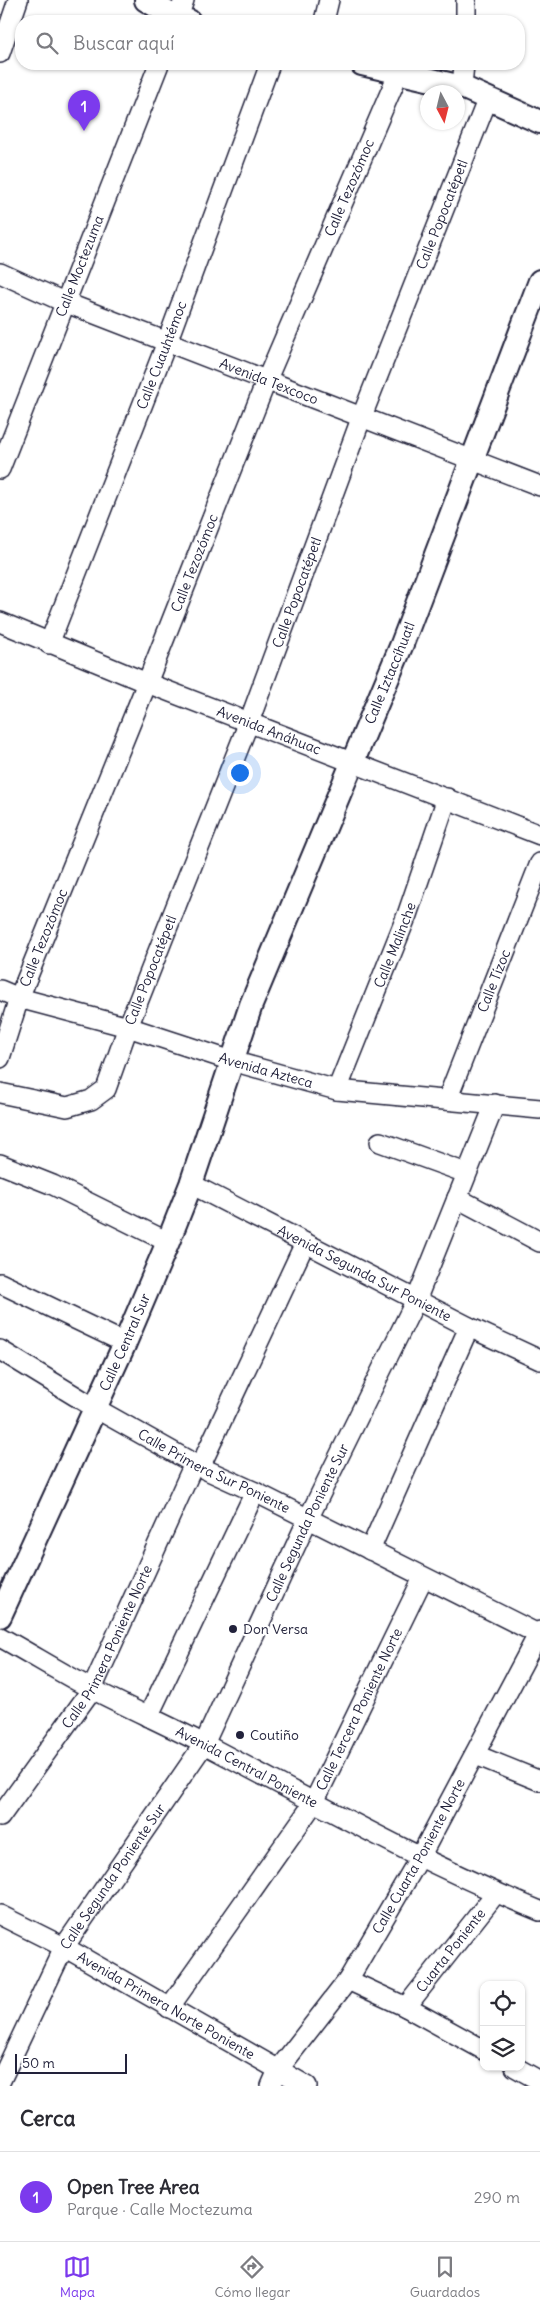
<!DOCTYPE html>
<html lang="es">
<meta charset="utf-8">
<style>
body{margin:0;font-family:Delius,sans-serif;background:#f2f2f3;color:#2b2b33}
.controls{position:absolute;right:15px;bottom:15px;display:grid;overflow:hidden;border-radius:10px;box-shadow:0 1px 4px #0004}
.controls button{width:45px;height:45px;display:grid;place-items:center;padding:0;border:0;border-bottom:1px solid #e1e1e2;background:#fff;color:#2b2b33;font:25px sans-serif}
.compass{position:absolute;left:420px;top:85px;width:45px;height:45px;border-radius:50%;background:#fff;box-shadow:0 1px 4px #0004;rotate:173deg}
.scale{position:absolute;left:15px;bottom:12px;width:112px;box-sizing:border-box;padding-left:5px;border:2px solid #22223b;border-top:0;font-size:14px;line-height:18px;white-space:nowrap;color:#22223b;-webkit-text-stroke:4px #fff;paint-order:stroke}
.you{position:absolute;left:239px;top:772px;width:18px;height:18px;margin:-12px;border:4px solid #fff;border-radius:50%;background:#1a73e8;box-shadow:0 0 0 8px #1a73e833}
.badge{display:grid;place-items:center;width:32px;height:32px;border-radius:50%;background:#7c3aed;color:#fff;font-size:16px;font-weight:700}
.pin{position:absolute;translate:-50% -41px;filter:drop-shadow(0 1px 2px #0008)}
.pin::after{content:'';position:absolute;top:26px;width:18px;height:15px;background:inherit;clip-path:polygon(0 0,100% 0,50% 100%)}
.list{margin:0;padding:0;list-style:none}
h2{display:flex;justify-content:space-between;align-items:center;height:65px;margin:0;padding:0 20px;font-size:21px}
h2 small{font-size:16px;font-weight:400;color:#7c7c81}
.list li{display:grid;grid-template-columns:32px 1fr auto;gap:15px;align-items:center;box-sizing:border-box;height:90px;padding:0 20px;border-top:1px solid #e1e1e2}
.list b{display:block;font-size:19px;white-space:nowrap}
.list p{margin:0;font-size:16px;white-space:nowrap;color:#7c7c81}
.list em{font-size:16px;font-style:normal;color:#7c7c81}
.icon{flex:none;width:28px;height:28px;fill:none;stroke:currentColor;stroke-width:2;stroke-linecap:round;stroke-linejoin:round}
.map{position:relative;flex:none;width:540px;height:2086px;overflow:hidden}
.search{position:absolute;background:#fff;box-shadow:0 1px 4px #0004;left:15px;right:15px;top:15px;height:55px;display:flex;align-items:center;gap:12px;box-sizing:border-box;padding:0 18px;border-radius:20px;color:#7c7c81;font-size:19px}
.sheet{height:155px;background:#fff}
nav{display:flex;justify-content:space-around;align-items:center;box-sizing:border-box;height:70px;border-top:1px solid #e1e1e2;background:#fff;font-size:14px;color:#7c7c81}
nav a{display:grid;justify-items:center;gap:2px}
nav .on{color:#7c3aed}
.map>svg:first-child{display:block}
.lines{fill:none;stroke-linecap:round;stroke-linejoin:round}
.minor-casing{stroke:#22223b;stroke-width:22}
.tertiary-casing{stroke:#22223b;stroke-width:26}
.minor{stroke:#fff;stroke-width:19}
.tertiary{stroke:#fff;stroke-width:22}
.poi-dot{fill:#22223b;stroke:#fff;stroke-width:2}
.labels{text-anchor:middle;stroke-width:4.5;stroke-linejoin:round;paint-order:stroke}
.street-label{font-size:14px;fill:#22223b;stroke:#fff}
.poi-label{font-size:14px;fill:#22223b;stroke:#fff;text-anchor:start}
</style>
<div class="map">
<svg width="540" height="2086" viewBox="0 0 540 2086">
<rect width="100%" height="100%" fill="#fff"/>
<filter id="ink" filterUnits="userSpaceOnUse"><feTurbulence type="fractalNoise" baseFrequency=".02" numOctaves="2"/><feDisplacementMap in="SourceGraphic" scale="10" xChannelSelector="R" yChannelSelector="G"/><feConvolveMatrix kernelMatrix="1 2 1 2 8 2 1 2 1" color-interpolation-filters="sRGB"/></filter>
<g filter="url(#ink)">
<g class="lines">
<defs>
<g id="minor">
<polyline points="177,21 184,0"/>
<polyline points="324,21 329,0"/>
<polyline points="466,21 466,0"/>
<polyline points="0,53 18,0"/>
<polyline points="462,87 464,64"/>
<path id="s1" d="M0 273 64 302 540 486"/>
<path id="s2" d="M0 469 159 64"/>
<path id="s3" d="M0 622 147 683 540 835"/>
<path id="s4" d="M49 644 167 342 270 64"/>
<path id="s5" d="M0 990 19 998 128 1027 232 1061 337 1090 540 1109"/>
<path id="s6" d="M0 1058 19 998 147 683 267 379 399 72"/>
<path id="s7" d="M337 1090 407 915 447 798"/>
<path id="s8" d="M0 1093 67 1107 91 1100 106 1089 128 1027 249 722 362 416 488 98"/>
<path id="s9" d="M447 1100 540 863"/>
<polyline points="380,1142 466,1173"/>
<polyline points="0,1164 53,1185 168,1242"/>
<path id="s10" d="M191 1184 469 1327 540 1360"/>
<polyline points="457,1198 540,1242"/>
<polyline points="0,1283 125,1343"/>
<path id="s11" d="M0 1350 95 1408 200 1467 255 1492 540 1635"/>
<polyline points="200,1467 305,1243"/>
<polyline points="370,1550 469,1327"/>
<path id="s12" d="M0 1637C31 1654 61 1673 92 1689 129 1708 167 1725 204 1744 315 1802 424 1864 540 1911"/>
<polyline points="148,1717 255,1492"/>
<polyline points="476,1755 540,1781"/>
<path id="s13" d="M0 1817 92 1689 194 1464"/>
<path id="s14" d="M0 1915 64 1947 307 2086"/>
<polyline points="348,1980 406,2007 484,2050"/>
<path id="s15" d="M406 2007 496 1893"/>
<path id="s16" d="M169 2008 313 1804 423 1578"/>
<polyline points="515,2067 540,2081"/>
<path id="s17" d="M0 2082 64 1947 204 1744 308 1519 417 1298 495 1104"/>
<path id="s18" d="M271 2086 278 2070 348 1980 420 1857 540 1631"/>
</g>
<g id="tertiary">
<polyline points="146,0 178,19 189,21"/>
<polyline points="362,64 462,87 540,122"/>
<path id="s19" d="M0 1616 125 1343 168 1242 191 1184 251 1005 402 644 540 281"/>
</g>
</defs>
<use href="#minor" class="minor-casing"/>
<use href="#tertiary" class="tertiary-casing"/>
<use href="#minor" class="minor"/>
<use href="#tertiary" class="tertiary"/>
</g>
</g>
<g class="poi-dot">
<circle cx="233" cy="1629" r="5"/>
<circle cx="240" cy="1735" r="5"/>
</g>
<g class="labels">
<g class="street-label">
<text dy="5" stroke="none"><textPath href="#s6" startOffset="938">Calle Tezozómoc</textPath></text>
<text dy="5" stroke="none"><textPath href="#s8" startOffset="1049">Calle Popocatépetl</textPath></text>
<text dy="5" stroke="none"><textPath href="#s2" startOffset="218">Calle Moctezuma</textPath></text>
<text dy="5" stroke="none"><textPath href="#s4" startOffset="310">Calle Cuauhtémoc</textPath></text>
<text dy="5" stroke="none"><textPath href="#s1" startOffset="290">Avenida Texcoco</textPath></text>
<text dy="5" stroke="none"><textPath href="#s6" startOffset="532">Calle Tezozómoc</textPath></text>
<text dy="5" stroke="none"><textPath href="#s8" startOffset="644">Calle Popocatépetl</textPath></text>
<text dy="5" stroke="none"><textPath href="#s19" startOffset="1021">Calle Iztaccíhuatl</textPath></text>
<text dy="5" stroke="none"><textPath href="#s3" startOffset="290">Avenida Anáhuac</textPath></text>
<text dy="5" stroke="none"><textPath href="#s6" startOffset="128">Calle Tezozómoc</textPath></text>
<text dy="5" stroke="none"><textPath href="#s7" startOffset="156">Calle Malinche</textPath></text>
<text dy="5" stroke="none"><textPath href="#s8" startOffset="239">Calle Popocatépetl</textPath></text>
<text dy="5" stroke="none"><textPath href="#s9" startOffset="128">Calle Tízoc</textPath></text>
<text dy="5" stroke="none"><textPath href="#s5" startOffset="278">Avenida Azteca</textPath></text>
<text dy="5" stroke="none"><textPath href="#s10" startOffset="195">Avenida Segunda Sur Poniente</textPath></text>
<text dy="5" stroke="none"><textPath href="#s19" startOffset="301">Calle Central Sur</textPath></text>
<text dy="5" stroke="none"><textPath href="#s11" startOffset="246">Calle Primera Sur Poniente</textPath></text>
<text dy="5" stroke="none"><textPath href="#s17" startOffset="640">Calle Segunda Poniente Sur</textPath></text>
<text dy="5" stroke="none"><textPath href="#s13" startOffset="202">Calle Primera Poniente Norte</textPath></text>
<text dy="5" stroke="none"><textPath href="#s16" startOffset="355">Calle Tercera Poniente Norte</textPath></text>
<text dy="5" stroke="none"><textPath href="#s12" startOffset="279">Avenida Central Poniente</textPath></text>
<text dy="5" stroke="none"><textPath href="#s18" startOffset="274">Calle Cuarta Poniente Norte</textPath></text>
<text dy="5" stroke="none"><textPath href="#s17" startOffset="235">Calle Segunda Poniente Sur</textPath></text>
<text dy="5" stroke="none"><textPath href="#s15" startOffset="72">Cuarta Poniente</textPath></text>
<text dy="5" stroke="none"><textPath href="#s14" startOffset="189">Avenida Primera Norte Poniente</textPath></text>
</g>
<g class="poi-label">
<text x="243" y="1634">Don Versa</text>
<text x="250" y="1740">Coutiño</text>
</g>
</g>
</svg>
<div class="controls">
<button><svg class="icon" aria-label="locate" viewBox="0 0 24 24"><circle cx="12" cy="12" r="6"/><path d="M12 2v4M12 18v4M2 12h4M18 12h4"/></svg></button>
<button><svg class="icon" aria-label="layers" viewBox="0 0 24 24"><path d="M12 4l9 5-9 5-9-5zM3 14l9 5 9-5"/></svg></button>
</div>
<svg class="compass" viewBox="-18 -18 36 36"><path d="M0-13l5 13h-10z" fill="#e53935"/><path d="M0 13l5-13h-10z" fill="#7c7c81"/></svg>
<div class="scale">50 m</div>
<div class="you"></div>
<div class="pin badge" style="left:84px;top:131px">1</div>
<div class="search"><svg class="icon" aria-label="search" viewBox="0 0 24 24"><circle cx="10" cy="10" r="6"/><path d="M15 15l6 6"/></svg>Buscar aquí</div>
</div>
<section class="sheet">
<h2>Cerca<small></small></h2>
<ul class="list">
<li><span class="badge">1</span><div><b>Open Tree Area</b><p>Parque · Calle Moctezuma</p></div><em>290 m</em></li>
</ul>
</section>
<nav>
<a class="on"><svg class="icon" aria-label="map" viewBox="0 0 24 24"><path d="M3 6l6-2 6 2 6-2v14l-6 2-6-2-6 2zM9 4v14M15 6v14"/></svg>Mapa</a>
<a><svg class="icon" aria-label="directions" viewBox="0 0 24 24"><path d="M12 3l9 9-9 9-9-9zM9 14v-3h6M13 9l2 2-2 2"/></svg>Cómo llegar</a>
<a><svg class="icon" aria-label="saved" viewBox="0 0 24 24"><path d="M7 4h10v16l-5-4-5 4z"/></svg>Guardados</a>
</nav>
